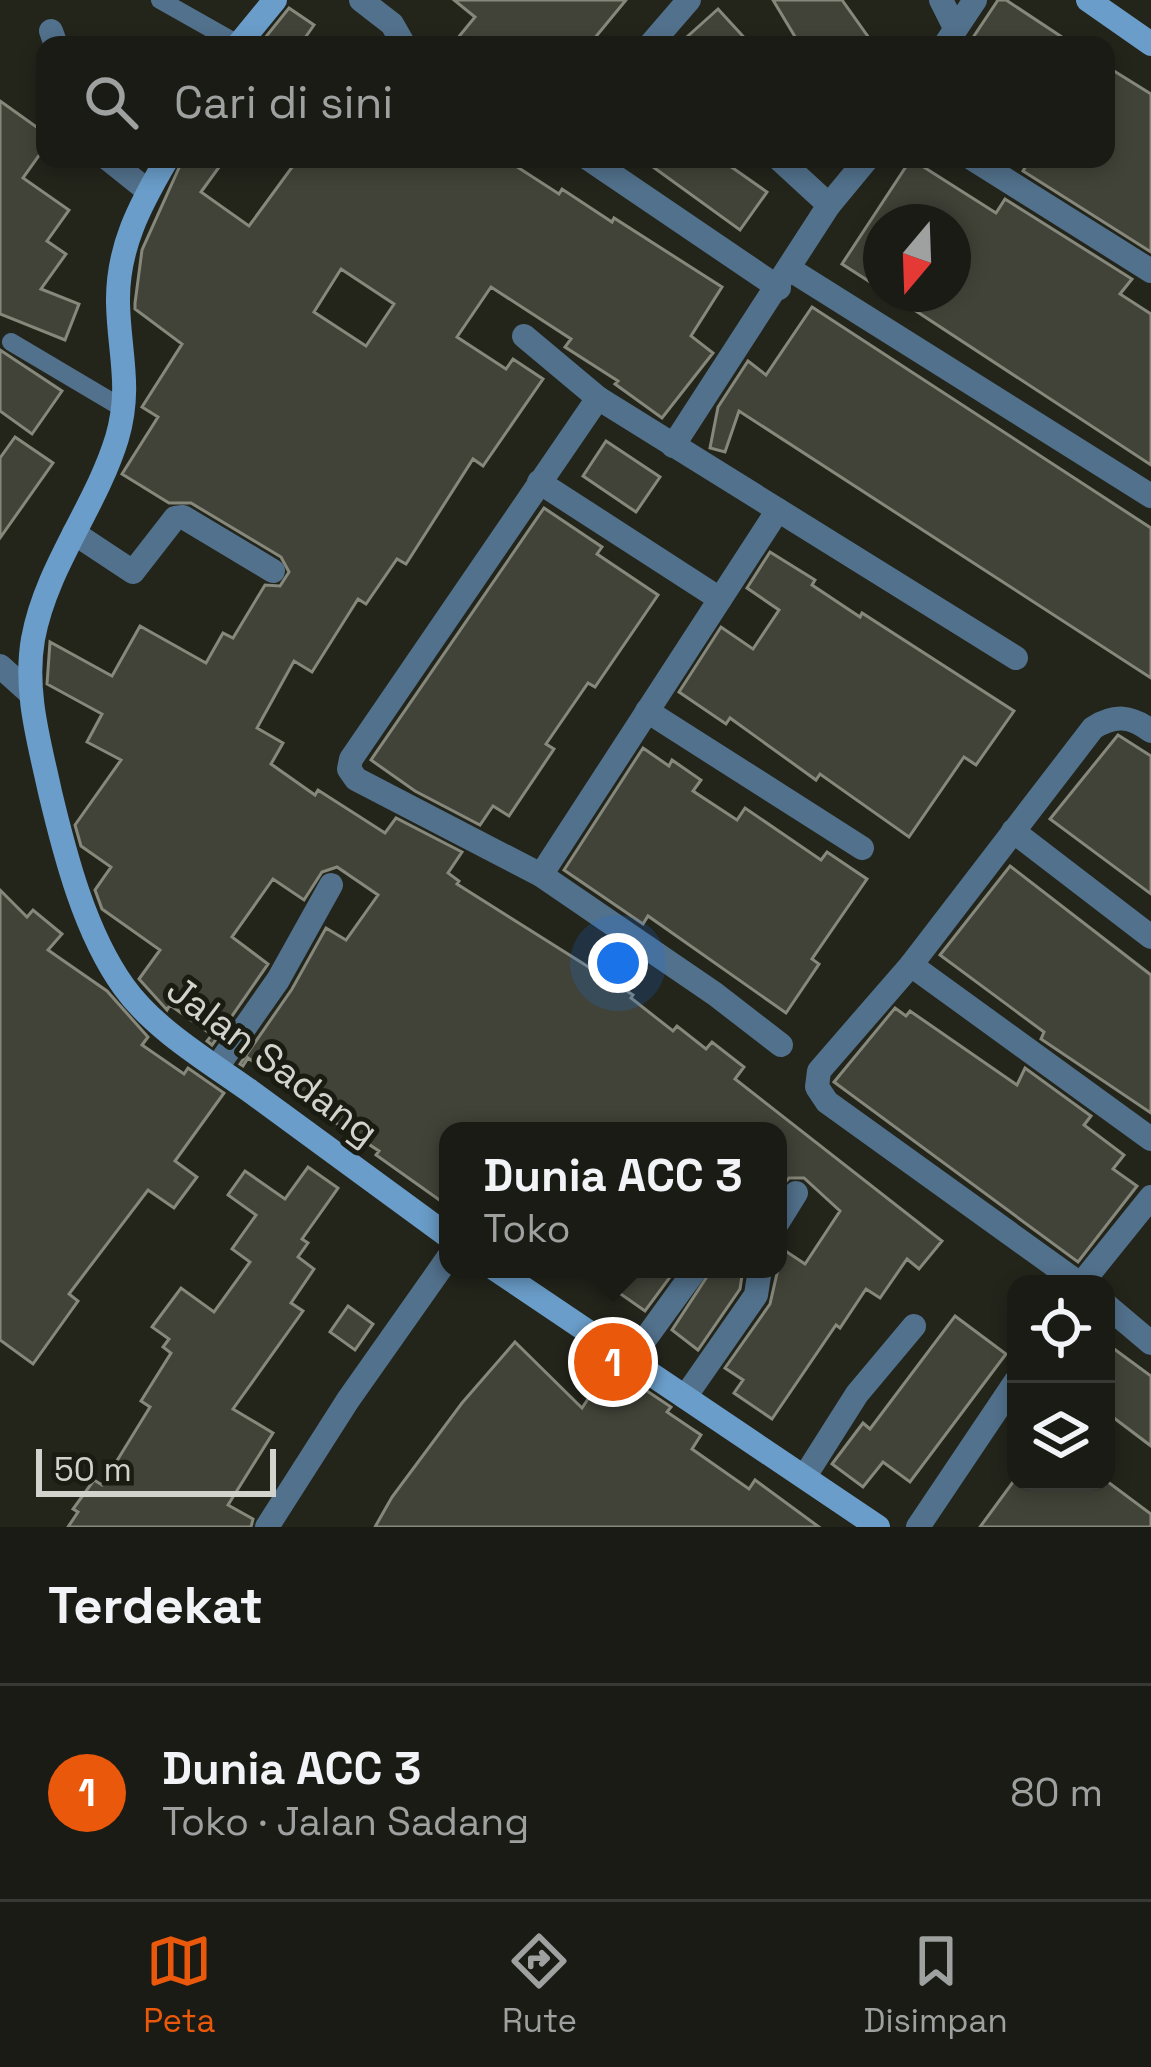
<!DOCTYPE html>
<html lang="id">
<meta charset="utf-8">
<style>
body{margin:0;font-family:"Space Grotesk",sans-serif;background:#23241d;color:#f1f3f6}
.controls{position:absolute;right:36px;bottom:36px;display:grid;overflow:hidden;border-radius:24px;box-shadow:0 6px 18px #0003}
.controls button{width:108px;height:108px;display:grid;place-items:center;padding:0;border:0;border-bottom:3px solid #383934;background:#1a1b14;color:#f1f3f6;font:60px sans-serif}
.compass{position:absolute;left:863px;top:204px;width:108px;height:108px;border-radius:50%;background:#1a1b14;box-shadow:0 6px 18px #0003;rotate:199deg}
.scale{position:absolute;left:36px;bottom:30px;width:240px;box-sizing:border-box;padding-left:12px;border:6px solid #d2d3cc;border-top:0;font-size:33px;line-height:42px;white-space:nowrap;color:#d2d3cc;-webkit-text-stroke:9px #1a1b11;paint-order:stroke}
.you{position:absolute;left:618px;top:963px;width:42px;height:42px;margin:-30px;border:9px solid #fff;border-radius:50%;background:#1a73e8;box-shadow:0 0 0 18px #1a73e833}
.badge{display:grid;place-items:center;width:78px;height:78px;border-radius:50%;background:#ea580c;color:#fff;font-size:39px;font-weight:700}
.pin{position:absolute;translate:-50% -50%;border:6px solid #fff;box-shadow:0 3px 12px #0006}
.popup{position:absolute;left:439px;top:1122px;width:348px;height:156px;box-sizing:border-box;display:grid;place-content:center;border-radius:24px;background:#1a1b14;filter:drop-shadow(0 3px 9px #0005);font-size:39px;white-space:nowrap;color:#9fa1a0}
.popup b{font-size:45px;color:#f1f3f6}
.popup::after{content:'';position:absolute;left:50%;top:100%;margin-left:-24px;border:24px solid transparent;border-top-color:#1a1b14}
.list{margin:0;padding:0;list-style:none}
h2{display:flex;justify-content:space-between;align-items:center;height:156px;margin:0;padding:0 48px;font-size:51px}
h2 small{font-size:39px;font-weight:400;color:#9fa1a0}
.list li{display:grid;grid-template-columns:78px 1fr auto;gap:36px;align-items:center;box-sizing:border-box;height:216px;padding:0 48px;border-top:3px solid #383934}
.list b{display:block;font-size:45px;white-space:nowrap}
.list p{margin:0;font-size:39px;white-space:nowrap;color:#9fa1a0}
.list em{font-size:39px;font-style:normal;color:#9fa1a0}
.icon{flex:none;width:66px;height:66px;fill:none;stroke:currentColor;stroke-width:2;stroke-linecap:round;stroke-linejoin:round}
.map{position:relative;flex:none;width:1151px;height:1527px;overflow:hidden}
.search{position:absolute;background:#1a1b14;box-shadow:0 6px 18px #0003;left:36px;right:36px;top:36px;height:132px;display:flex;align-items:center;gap:30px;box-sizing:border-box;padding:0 42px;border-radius:24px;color:#9fa1a0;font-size:45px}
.sheet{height:372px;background:#1a1b14}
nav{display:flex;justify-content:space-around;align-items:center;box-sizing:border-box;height:168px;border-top:3px solid #383934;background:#1a1b14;font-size:33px;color:#9fa1a0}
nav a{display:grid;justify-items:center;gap:6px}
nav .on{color:#ea580c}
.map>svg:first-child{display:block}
.building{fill:#424338;stroke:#87887c;stroke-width:3;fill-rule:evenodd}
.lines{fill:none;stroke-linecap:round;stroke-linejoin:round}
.lane{stroke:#52718c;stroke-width:18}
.street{stroke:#52718c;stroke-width:24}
.secondary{stroke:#6a9dc9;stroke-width:24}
.labels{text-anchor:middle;stroke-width:10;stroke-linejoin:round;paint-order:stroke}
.street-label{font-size:39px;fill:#d2d3cc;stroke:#1a1b11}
</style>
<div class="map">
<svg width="1151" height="1527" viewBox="0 0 1151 1527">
<rect width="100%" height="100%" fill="#23241a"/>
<g class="building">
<polygon points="454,0 626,0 589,45 452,45 475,17"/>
<polygon points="773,0 842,0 874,45 800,45"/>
<polygon points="998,0 1006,0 1074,45 968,45"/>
<polygon points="289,8 314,25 300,45 260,44"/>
<polygon points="718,9 751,45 678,45"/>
<polygon points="1106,66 1151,94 1151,252 1023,171 1030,159 1106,159"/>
<polygon points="0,101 45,133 45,147 23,178 69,210 47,241 66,254 41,289 79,304 65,340 0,314"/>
<path d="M183 159H225L201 192 249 226 298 159H505L559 194 562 189 612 222 614 218 722 287 691 336 713 353 662 418 615 384 618 381 565 347 571 339 491 287 457 337 506 369 513 359 543 379 483 466 473 459 406 564 397 559 366 604 358 599 312 672 294 661 257 728 283 743 271 764 315 795 318 790 385 833 396 818 462 852 448 873 459 881 457 884 633 995 631 998 673 1031 677 1026 706 1049 712 1042 744 1067 735 1079 942 1241 919 1269 907 1259 880 1298 866 1289 840 1328 836 1325 772 1419 734 1393 743 1380 725 1368 770 1304 778 1269V1246L805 1264 840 1211 804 1178H789L778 1191V1131H448V1206L376 1155 379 1151 305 1103 307 1100 248 1058 243 1066 240 1064 292 989 326 928 346 940 378 895 337 867 322 872 304 900 273 879 232 937 268 964 212 1045 207 1041 212 1035 170 1005 167 1010 139 979 160 950 102 909 95 890 111 867 81 846 75 825 121 760 87 742 102 714 47 684 50 642 112 676 140 626 206 663 223 633 233 638 265 585 280 586 289 572 281 557 191 503H169L122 474 158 417 142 407 182 344 135 309V303L142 250ZM341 269 394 304 366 346 314 312Z"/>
<polygon points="642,159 720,159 767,192 740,230"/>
<polygon points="911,159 996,213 1005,199 1132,279 1120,294 1151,314 1151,465 890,294 953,294 953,222 881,222 881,289 842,264"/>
<polygon points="812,307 1151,528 1151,678 739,411 725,452 710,448 718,407 748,361 766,375"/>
<polygon points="0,350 62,391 32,434 0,411"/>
<polygon points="15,437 53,463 0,538 0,458"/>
<polygon points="606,441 660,477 636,512 583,476"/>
<polygon points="544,508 602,547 597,554 658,595 595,687 588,683 546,744 554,749 509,816 493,806 480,825 415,791 371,760"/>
<polygon points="770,552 815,580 812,585 860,617 862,613 1014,711 976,765 964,757 909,837 820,774 816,780 730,718 726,724 679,692 721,627 753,649 779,610 747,588"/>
<polygon points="1118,735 1151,756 1151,894 1050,819"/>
<polygon points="643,748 669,766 672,760 701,780 693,791 737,820 745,808 821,860 827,852 867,879 812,959 819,964 786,1013 648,916 643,924 564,870"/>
<polygon points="1010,866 1151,975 1151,1113 1041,1039 1044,1032 940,955"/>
<polygon points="0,890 27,917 33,910 62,934 48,950 107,991 148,1037 142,1045 184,1074 188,1068 224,1093 175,1161 197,1177 174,1208 148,1190 69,1294 78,1301 33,1364 0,1340"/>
<polygon points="895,1008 906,1016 910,1011 1017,1085 1025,1068 1091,1116 1084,1125 1124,1155 1113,1169 1137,1186 1078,1262 834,1082"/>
<polygon points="308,1167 338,1188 302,1239 308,1243 298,1257 314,1269 291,1303 303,1311 233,1409 273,1433 228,1505 253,1519 251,1527 68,1527 78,1512 73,1509 94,1480 102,1485 150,1407 141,1401 171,1353 163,1347 169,1339 152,1327 181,1288 214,1312 250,1262 232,1249 256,1215 228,1195 245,1171 285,1199"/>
<polygon points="585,1269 676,1269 645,1311"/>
<polygon points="712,1269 743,1269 740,1289 698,1350 672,1330"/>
<polygon points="348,1306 373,1324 355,1350 330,1332"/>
<polygon points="955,1316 1006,1354 910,1482 883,1462 863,1487 832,1464 863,1423 870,1429"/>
<polygon points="515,1342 582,1408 610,1366 671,1407 667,1412 701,1435 692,1449 749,1489 755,1480 819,1527 375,1527 392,1497 462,1403"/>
<polygon points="1106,1343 1151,1376 1151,1446 1106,1412"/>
<polygon points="1013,1482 1108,1482 1151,1514 1151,1527 980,1527"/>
</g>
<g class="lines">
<g class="lane">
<polyline points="160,0 238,44"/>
<polyline points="11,342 124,409"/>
</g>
<g class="street">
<polyline points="361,0 392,24 404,45"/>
<polyline points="941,0 955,28"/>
<polyline points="51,31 56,45"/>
<polyline points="650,45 689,0"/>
<polyline points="945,45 975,0"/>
<polyline points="108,159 148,191"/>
<polyline points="589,159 779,288"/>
<polyline points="779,159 829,205"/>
<polyline points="973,159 1151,271"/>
<polyline points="791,270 1151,496"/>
<polyline points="524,336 598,398 1016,658"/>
<polyline points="598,398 351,759 349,769 356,779 541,875 715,994 781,1045"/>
<polyline points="673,446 829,205 867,159"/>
<polyline points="539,482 720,599"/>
<polyline points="74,533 133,572 175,518 183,517 273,571"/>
<polyline points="0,666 30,693"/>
<polyline points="647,711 862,848"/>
<polyline points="1013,831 1151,937"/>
<polyline points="541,875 778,510"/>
<polyline points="911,965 1151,1139"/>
<polyline points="217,1067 278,980 331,885"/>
<polyline points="778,1222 796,1193"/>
<path d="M1080 1284 827 1102 817 1087 819 1071 911 965 1093 728C1115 714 1131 716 1151 731"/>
<polyline points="1081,1284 1151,1197"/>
<polyline points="1106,1305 1151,1343"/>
<polyline points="630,1360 696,1269"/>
<polyline points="685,1397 756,1295 760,1269"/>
<polyline points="805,1476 857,1394 914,1326"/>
<polyline points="267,1527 348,1400 448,1258"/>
<polyline points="918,1527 1016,1381"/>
</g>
<g class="secondary">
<polyline points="1088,0 1151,44"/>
<polyline points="238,45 275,0"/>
<path d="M167 159C140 205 117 248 118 303 119 353 132 387 117 438 96 507 46 567 33 639 24 691 39 741 50 792 65 855 85 933 124 987 154 1029 208 1061 250 1091 316 1139 382 1188 448 1236"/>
<polyline points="495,1269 878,1527"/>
</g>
</g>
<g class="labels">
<g class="street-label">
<text transform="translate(273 1060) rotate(37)" y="14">Jalan Sadang</text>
</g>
</g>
</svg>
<div class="controls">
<button><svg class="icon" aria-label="locate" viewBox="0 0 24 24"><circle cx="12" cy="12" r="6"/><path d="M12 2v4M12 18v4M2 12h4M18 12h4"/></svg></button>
<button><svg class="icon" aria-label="layers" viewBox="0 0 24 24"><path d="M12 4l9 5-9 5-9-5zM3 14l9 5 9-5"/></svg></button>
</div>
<svg class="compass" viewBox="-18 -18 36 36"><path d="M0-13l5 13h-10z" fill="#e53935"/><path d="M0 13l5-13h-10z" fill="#9fa1a0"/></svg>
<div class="scale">50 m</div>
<div class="you"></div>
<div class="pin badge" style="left:613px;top:1362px">1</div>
<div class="popup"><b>Dunia ACC 3</b>Toko</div>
<div class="search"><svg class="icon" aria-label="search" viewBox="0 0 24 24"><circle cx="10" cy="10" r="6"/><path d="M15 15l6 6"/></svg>Cari di sini</div>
</div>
<section class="sheet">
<h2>Terdekat<small></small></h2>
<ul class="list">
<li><span class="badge">1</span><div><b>Dunia ACC 3</b><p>Toko · Jalan Sadang</p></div><em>80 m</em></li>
</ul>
</section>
<nav>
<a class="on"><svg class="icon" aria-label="map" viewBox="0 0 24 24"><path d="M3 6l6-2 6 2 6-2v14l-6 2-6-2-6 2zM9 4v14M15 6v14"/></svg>Peta</a>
<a><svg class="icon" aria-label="directions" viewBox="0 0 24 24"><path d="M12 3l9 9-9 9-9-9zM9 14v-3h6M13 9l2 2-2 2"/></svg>Rute</a>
<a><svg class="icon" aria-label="saved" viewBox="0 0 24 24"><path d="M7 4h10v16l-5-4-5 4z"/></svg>Disimpan</a>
</nav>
